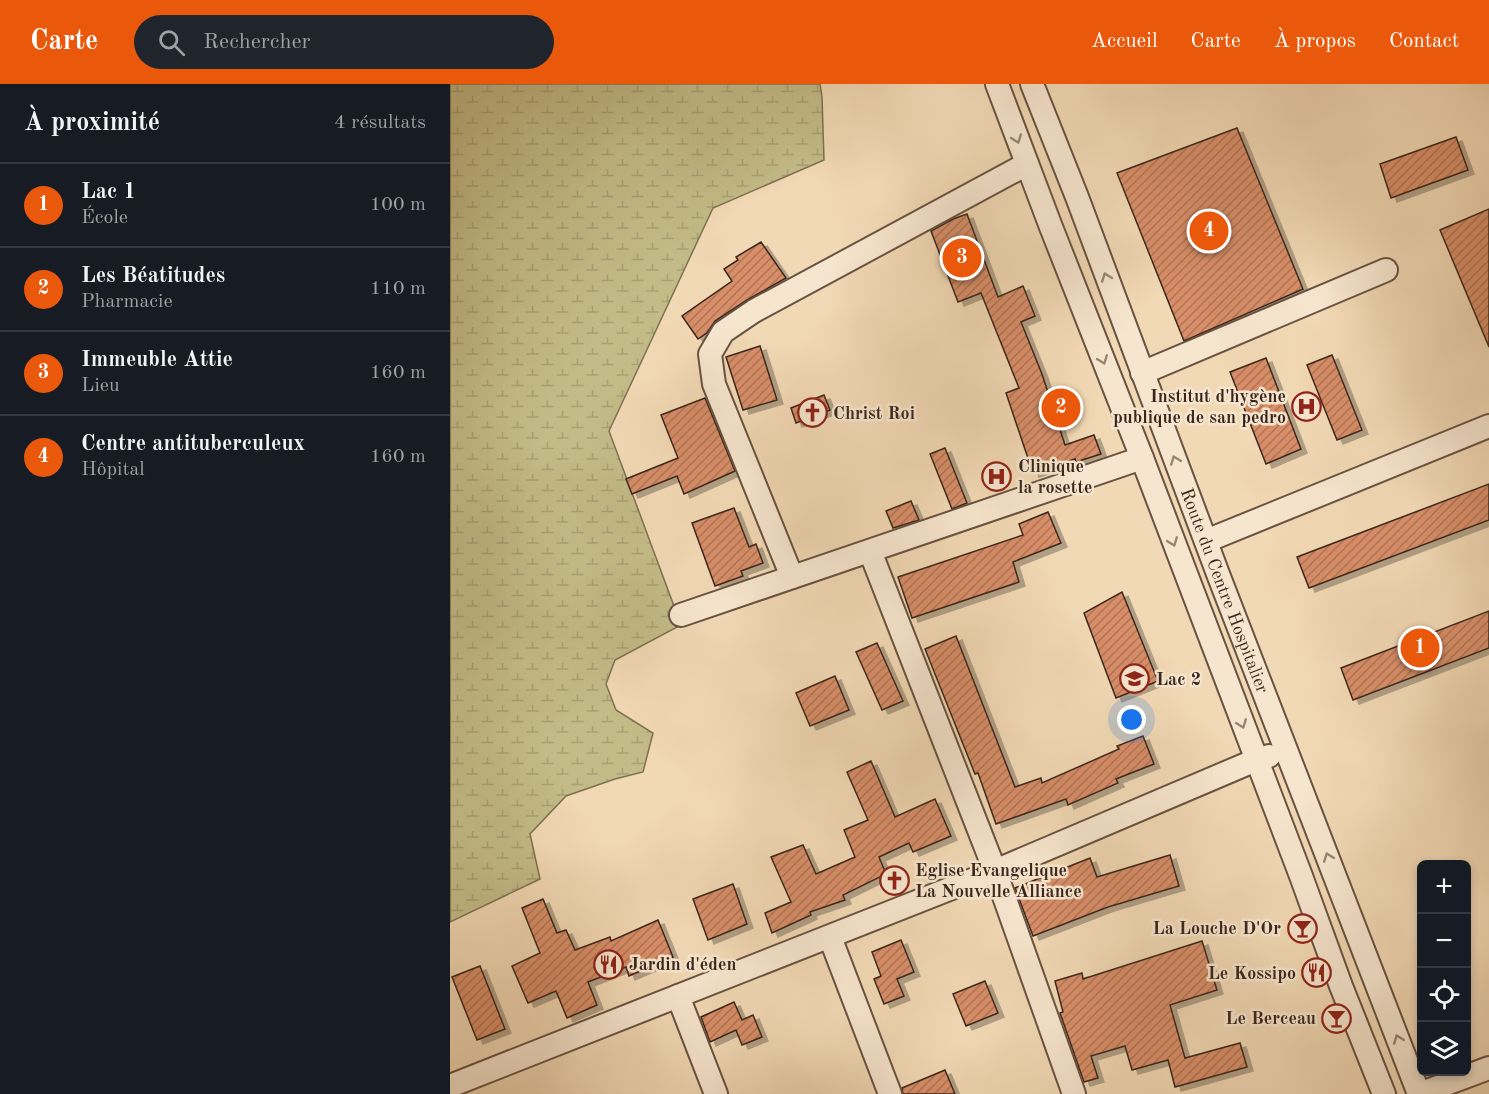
<!DOCTYPE html>
<html lang="fr">
<meta charset="utf-8">
<style>
body{margin:0;font-family:"Old Standard TT",serif;background:#20242c;color:#f1f3f6}
.controls{position:absolute;right:18px;bottom:18px;display:grid;overflow:hidden;border-radius:9px;box-shadow:0 3px 9px #0003}
.controls button{width:54px;height:54px;display:grid;place-items:center;padding:0;border:0;border-bottom:2px solid #363941;background:#171b24;color:#f1f3f6;font:30px sans-serif}
.you{position:absolute;left:682px;top:636px;width:21px;height:21px;margin:-15px;border:4px solid #fff;border-radius:50%;background:#1a73e8;box-shadow:0 0 0 9px #1a73e833}
.badge{display:grid;place-items:center;width:39px;height:39px;border-radius:50%;background:#ea580c;color:#fff;font-size:20px;font-weight:700}
.pin{position:absolute;translate:-50% -50%;border:3px solid #fff;box-shadow:0 2px 6px #0006}
.list{margin:0;padding:0;list-style:none}
h2{display:flex;justify-content:space-between;align-items:center;height:78px;margin:0;padding:0 24px;font-size:26px}
h2 small{font-size:20px;font-weight:400;color:#9ea1a6}
.list li{display:grid;grid-template-columns:39px 1fr auto;gap:18px;align-items:center;box-sizing:border-box;height:84px;padding:0 24px;border-top:2px solid #363941}
.list b{display:block;font-size:22px;white-space:nowrap}
.list p{margin:0;font-size:20px;white-space:nowrap;color:#9ea1a6}
.list em{font-size:20px;font-style:normal;color:#9ea1a6}
.icon{flex:none;width:33px;height:33px;fill:none;stroke:currentColor;stroke-width:2;stroke-linecap:round;stroke-linejoin:round}
.map{position:relative;flex:none;width:1039px;height:1010px;overflow:hidden}
header{display:flex;align-items:center;gap:36px;box-sizing:border-box;height:84px;padding:0 30px;background:#ea580c;color:#fff}
header strong{font-size:28px}
nav{display:flex;gap:33px;margin-inline-start:auto;font-size:21px}
.search{width:420px;height:54px;background:#20242c;display:flex;align-items:center;gap:15px;box-sizing:border-box;padding:0 21px;border-radius:33px;color:#9ea1a6;font-size:22px}
main{display:flex}
aside{flex:1;background:#171b24}
.map>svg:first-child{display:block}
.wetland{fill:url(#wetland-marsh);stroke:#7e7152;stroke-width:1.5}
.building{fill:url(#building-hatch);stroke:#3a261c;stroke-width:1.5;filter:url(#shadow)}
.lines{fill:none;stroke-linecap:round;stroke-linejoin:round}
.minor-casing{stroke:#685342;stroke-width:26}
.minor{stroke:#f7e6cf;stroke-width:22}
.oneway{stroke:#988676}
.labels{text-anchor:middle;stroke-width:5;stroke-linejoin:round;paint-order:stroke}
.poi-label{font-size:18px;font-weight:bold;fill:#3a261c;stroke:#f7e6cf;text-anchor:start}
.street-label{font-size:18px;fill:#3a261c;stroke:#f7e6cf}
</style>
<header>
<strong>Carte</strong>
<div class="search"><svg class="icon" aria-label="search" viewBox="0 0 24 24"><circle cx="10" cy="10" r="6"/><path d="M15 15l6 6"/></svg>Rechercher</div>
<nav><a>Accueil</a><a>Carte</a><a>À propos</a><a>Contact</a></nav>
</header>
<main>
<aside>
<h2>À proximité<small>4 résultats</small></h2>
<ul class="list">
<li><span class="badge">1</span><div><b>Lac 1</b><p>École</p></div><em>100 m</em></li>
<li><span class="badge">2</span><div><b>Les Béatitudes</b><p>Pharmacie</p></div><em>110 m</em></li>
<li><span class="badge">3</span><div><b>Immeuble Attie</b><p>Lieu</p></div><em>160 m</em></li>
<li><span class="badge">4</span><div><b>Centre antituberculeux</b><p>Hôpital</p></div><em>160 m</em></li>
</ul>
</aside>
<div class="map">
<svg width="1039" height="1010" viewBox="0 0 1039 1010">
<defs>
<pattern id="wetland-marsh" width="20" height="14" patternUnits="userSpaceOnUse" patternTransform="scale(1.5)"><rect width="20" height="14" fill="#c3bc88"/><path d="M1 5h8M5 5V1M11 12h8M15 12V8" fill="none" stroke="#a8a175"/></pattern>
<pattern id="building-hatch" width="6" height="6" patternUnits="userSpaceOnUse" patternTransform="scale(1.5)"><rect width="6" height="6" fill="#d88e68"/><path d="M-1 1l2-2M0 6l6-6M5 7l2-2" fill="none" stroke="#b07455"/></pattern>
<filter id="shadow"><feDropShadow dx="6" dy="4" stdDeviation="0" flood-color="#0004"/></filter>
</defs>
<rect width="100%" height="100%" fill="#f2d9b5"/>
<filter id="stains"><feTurbulence type="fractalNoise" baseFrequency=".00333" numOctaves="4"/><feColorMatrix values="0 0 0 0 .2 0 0 0 0 .09 0 0 0 0 .02 0 0 0 .5 -.17"/></filter>
<radialGradient id="worn" r=".72"><stop offset=".6" stop-color="#630" stop-opacity="0"/><stop offset="1" stop-color="#630" stop-opacity=".3"/></radialGradient>
<polygon class="wetland" points="0,0 370,0 372,13 374,76 263,124 159,347 231,541 165,576 156,600 166,626 203,649 193,688 165,695 116,712 80,750 90,795 0,838"/>
<g class="building">
<polygon points="787,44 853,205 734,257 667,89"/>
<polygon points="1006,53 1018,86 941,114 930,80"/>
<polygon points="1039,125 1039,263 990,146"/>
<polygon points="517,130 548,213 573,202 585,232 571,238 592,290 615,361 644,351 651,370 626,378 625,375 583,389 556,309 569,304 531,209 508,218 481,147 503,135"/>
<polygon points="311,158 336,194 297,216 265,237 257,249 248,255 232,232 282,197 274,185 288,176 286,173"/>
<polygon points="310,262 327,316 293,326 276,273"/>
<polygon points="882,271 912,346 887,356 857,281"/>
<polygon points="816,274 851,365 816,380 780,288"/>
<polygon points="374,311 380,326 346,339 341,324"/>
<polygon points="255,314 285,387 234,410 227,392 182,410 176,395 228,374 211,331"/>
<polygon points="495,364 517,419 502,425 480,370"/>
<polygon points="1039,400 1039,436 859,504 847,473"/>
<polygon points="461,417 469,436 443,444 436,427"/>
<polygon points="284,424 299,463 306,460 313,479 291,487 293,492 265,502 242,439"/>
<polygon points="598,428 611,459 563,478 569,498 462,534 448,493 573,451 569,440"/>
<polygon points="672,508 708,597 666,614 634,529"/>
<polygon points="1039,527 1039,564 903,616 891,584"/>
<polygon points="506,552 565,703 591,694 592,699 669,665 667,662 693,652 704,680 666,695 668,699 618,721 616,715 546,740 528,689 525,690 475,565"/>
<polygon points="427,559 453,617 432,626 406,568"/>
<polygon points="385,592 399,626 360,642 346,609"/>
<polygon points="421,677 445,733 485,715 501,752 463,768 459,759 429,773 436,790 393,811 395,816 360,828 361,831 322,849 315,829 341,818 321,773 353,761 366,790 405,773 394,746 418,736 397,688"/>
<polygon points="720,771 729,802 658,823 583,852 565,804 640,774 647,793"/>
<polygon points="283,800 297,840 258,856 243,815"/>
<polygon points="93,815 107,849 116,846 125,866 160,853 161,857 208,836 223,873 179,892 176,883 138,898 147,921 117,934 106,907 78,919 62,882 90,869 72,824"/>
<polygon points="451,856 464,888 447,895 454,912 434,920 424,895 431,892 422,868"/>
<polygon points="752,857 767,906 720,921 735,974 790,959 797,983 725,1003 718,976 682,986 675,962 641,972 648,994 634,998 610,929 613,928 605,897 632,889 633,895"/>
<polygon points="30,882 55,945 27,956 2,893"/>
<polygon points="535,897 548,929 516,942 503,910"/>
<polygon points="284,918 292,936 303,931 312,953 292,961 286,946 260,958 251,933"/>
<polygon points="495,986 505,1010 453,1010 452,1004"/>
</g>
<g class="lines">
<defs>
<g id="minor">
<polyline points="547,0 601,143 692,374 851,792 891,902 934,1010"/>
<path id="s1" d="M582 0 627 113 768 490 969 1010"/>
<polyline points="692,289 936,186"/>
<polyline points="756,457 1039,342"/>
<polyline points="420,467 545,787 624,1010"/>
<polyline points="342,493 264,300 260,270 273,248 304,227 577,80"/>
<polyline points="231,531 692,374"/>
<polyline points="380,853 440,1010"/>
<polyline points="228,912 266,1010"/>
<polyline points="0,1002 545,787 806,676 819,672"/>
<polyline points="969,1010 1039,984"/>
</g>
</defs>
<use href="#minor" class="minor-casing"/>
<use href="#minor" class="minor"/>
</g>
<defs><path id="oneway-chevron" d="M-2-3.5L2.5 0L-2 3.5" fill="none" stroke-width="1.6" stroke-linecap="round" stroke-linejoin="round" transform="scale(1.5)"/></defs>
<g class="oneway">
<use href="#oneway-chevron" transform="translate(567 55) rotate(70)"/>
<use href="#oneway-chevron" transform="translate(656 193) rotate(-110)"/>
<use href="#oneway-chevron" transform="translate(653 276) rotate(69)"/>
<use href="#oneway-chevron" transform="translate(725 376) rotate(-111)"/>
<use href="#oneway-chevron" transform="translate(723 458) rotate(69)"/>
<use href="#oneway-chevron" transform="translate(792 640) rotate(69)"/>
<use href="#oneway-chevron" transform="translate(878 773) rotate(-111)"/>
<use href="#oneway-chevron" transform="translate(948 955) rotate(-111)"/>
</g>
<defs>
<symbol id="hospital-ring" viewBox="-11 -11 22 22"><circle r="9.5" fill="#f7e6cf" stroke="#8f2418" stroke-width="1.5"/><path d="M-5-5h3v3.5h4V-5h3V5h-3V1.5h-4V5h-3Z" fill="#8f2418"/></symbol>
<symbol id="church-ring" viewBox="-11 -11 22 22"><circle r="9.5" fill="#f7e6cf" stroke="#8f2418" stroke-width="1.5"/><path d="M-1.2-6h2.4v3.5h3.3v2.4h-3.3V6h-2.4V-.1h-3.3v-2.4h3.3Z" fill="#8f2418"/></symbol>
<symbol id="school-ring" viewBox="-11 -11 22 22"><circle r="9.5" fill="#f7e6cf" stroke="#8f2418" stroke-width="1.5"/><path d="M0-5L7-2L0 1L-7-2ZM-4 1L0 2.5L4 1V4Q0 6-4 4Z" fill="#8f2418"/></symbol>
<symbol id="bar-ring" viewBox="-11 -11 22 22"><circle r="9.5" fill="#f7e6cf" stroke="#8f2418" stroke-width="1.5"/><path d="M-6-5H6L.8 .8V4.5H3.5V6h-7V4.5H-.8V.8Z" fill="#8f2418"/></symbol>
<symbol id="restaurant-ring" viewBox="-11 -11 22 22"><circle r="9.5" fill="#f7e6cf" stroke="#8f2418" stroke-width="1.5"/><path d="M-5-6h1v4h1v-4h1v4h1v-4h1v5L-1.5 .5V6h-2V.5L-5-1ZM5-6V6H3V1.5H1.5Q1.5-4 5-6Z" fill="#8f2418"/></symbol>
</defs>
<g fill-rule="evenodd">
<use href="#hospital-ring" x="840" y="306" width="33" height="33"/>
<use href="#church-ring" x="346" y="312" width="33" height="33"/>
<use href="#hospital-ring" x="530" y="376" width="33" height="33"/>
<use href="#school-ring" x="668" y="578" width="33" height="33"/>
<use href="#church-ring" x="428" y="780" width="33" height="33"/>
<use href="#bar-ring" x="836" y="828" width="33" height="33"/>
<use href="#restaurant-ring" x="142" y="864" width="33" height="33"/>
<use href="#restaurant-ring" x="850" y="872" width="33" height="33"/>
<use href="#bar-ring" x="870" y="918" width="33" height="33"/>
</g>
<g class="labels">
<g class="poi-label">
<text x="836" y="318" text-anchor="end">Institut d'hygène<tspan x="836" dy="21">publique de san pedro</tspan></text>
<text x="383" y="335">Christ Roi</text>
<text x="568" y="388">Clinique<tspan x="568" dy="21">la rosette</tspan></text>
<text x="706" y="601">Lac 2</text>
<text x="465" y="792">Eglise Evangelique<tspan x="465" dy="21">La Nouvelle Alliance</tspan></text>
<text x="831" y="850" text-anchor="end">La Louche D'Or</text>
<text x="179" y="886">Jardin d'éden</text>
<text x="846" y="895" text-anchor="end">Le Kossipo</text>
<text x="866" y="940" text-anchor="end">Le Berceau</text>
</g>
<g class="street-label">
<text dy="6" stroke="none"><textPath href="#s1" startOffset="542">Route du Centre Hospitalier</textPath></text>
</g>
</g>
<rect width="100%" height="100%" filter="url(#stains)"/>
<rect width="100%" height="100%" fill="url(#worn)"/>
</svg>
<div class="controls">
<button>+</button>
<button>−</button>
<button><svg class="icon" aria-label="locate" viewBox="0 0 24 24"><circle cx="12" cy="12" r="6"/><path d="M12 2v4M12 18v4M2 12h4M18 12h4"/></svg></button>
<button><svg class="icon" aria-label="layers" viewBox="0 0 24 24"><path d="M12 4l9 5-9 5-9-5zM3 14l9 5 9-5"/></svg></button>
</div>
<div class="you"></div>
<div class="pin badge" style="left:970px;top:564px">1</div>
<div class="pin badge" style="left:611px;top:324px">2</div>
<div class="pin badge" style="left:512px;top:174px">3</div>
<div class="pin badge" style="left:759px;top:147px">4</div>
</div>
</main>
